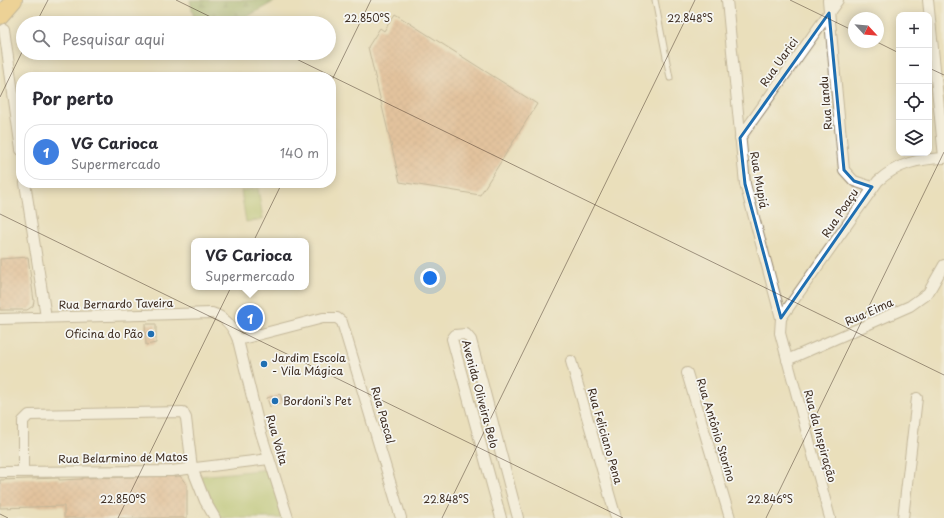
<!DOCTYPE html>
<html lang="pt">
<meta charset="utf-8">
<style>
body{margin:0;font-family:"Playpen Sans",sans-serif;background:#f2f2f3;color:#2b2b33}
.controls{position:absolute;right:12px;top:12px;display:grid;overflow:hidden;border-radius:8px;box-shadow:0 2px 10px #0003}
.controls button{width:36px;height:36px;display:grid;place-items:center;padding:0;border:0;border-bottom:1px solid #e1e1e2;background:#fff;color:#2b2b33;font:20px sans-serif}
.compass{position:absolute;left:848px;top:12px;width:36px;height:36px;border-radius:50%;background:#fff;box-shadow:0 2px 10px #0003;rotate:116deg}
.you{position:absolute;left:430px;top:278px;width:14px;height:14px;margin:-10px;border:3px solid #fff;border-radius:50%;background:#1a73e8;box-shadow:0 0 0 6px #1a73e833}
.badge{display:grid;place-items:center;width:26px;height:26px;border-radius:50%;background:#1f6fb2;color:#fff;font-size:13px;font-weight:700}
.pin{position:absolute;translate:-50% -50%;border:2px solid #fff;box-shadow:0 1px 4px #0006}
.popup{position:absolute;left:191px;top:238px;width:118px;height:52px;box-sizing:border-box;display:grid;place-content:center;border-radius:8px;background:#fff;filter:drop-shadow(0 1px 3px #0005);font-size:13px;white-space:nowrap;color:#7c7c81}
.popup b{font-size:15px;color:#2b2b33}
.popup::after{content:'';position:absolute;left:50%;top:100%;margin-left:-8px;border:8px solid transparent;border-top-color:#fff}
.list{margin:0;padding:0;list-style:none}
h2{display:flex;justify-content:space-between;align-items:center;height:52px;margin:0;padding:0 16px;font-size:17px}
h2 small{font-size:13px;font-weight:400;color:#7c7c81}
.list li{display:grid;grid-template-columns:26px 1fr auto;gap:12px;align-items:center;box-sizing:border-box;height:56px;margin:0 8px 8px;padding:0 8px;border:1px solid #e1e1e2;border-radius:16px}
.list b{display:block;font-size:15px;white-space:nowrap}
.list p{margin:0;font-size:13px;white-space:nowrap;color:#7c7c81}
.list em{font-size:13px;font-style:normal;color:#7c7c81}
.icon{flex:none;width:22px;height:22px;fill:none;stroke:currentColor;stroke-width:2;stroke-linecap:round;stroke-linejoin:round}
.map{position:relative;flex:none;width:944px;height:518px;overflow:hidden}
.search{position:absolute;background:#fff;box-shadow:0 2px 10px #0003;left:16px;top:16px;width:320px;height:44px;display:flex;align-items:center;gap:10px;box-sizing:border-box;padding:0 14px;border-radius:22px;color:#7c7c81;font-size:15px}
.panel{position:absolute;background:#fff;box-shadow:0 2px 10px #0003;left:16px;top:72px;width:320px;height:116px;border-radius:16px}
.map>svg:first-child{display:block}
.forest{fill:url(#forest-firs);stroke:#60683c}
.green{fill:#a8c066;stroke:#727542}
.building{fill:url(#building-cross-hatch)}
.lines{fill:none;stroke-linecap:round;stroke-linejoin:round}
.lane-casing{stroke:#92846c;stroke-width:7}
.street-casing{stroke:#92846c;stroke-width:12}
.primary-casing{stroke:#92846c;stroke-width:18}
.lane{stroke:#fff;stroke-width:5}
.street{stroke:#fff;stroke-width:10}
.primary{stroke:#f1c369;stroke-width:16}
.marked{fill:none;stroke:#1f6fb2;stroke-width:3;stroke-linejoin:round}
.ticks{fill:none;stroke:#3b2a1e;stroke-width:1;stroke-opacity:0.45}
.poi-dot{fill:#1f6fb2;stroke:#f6f6f2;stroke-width:1.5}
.labels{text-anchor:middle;stroke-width:3.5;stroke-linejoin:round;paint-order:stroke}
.street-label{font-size:11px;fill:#3b2a1e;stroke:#f6f6f2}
.poi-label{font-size:11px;fill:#3b2a1e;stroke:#f6f6f2;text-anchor:start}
.ticks-label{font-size:10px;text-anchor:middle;fill:#3b2a1e;stroke:#f6f6f2;stroke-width:3.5;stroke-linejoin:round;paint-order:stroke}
</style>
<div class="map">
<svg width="944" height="518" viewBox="0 0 944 518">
<defs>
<pattern id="forest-firs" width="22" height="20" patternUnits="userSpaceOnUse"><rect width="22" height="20" fill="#86a65b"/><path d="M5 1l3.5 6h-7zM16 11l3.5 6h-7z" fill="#6f874b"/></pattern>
<pattern id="building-cross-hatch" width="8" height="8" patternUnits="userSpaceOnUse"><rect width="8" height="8" fill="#dba178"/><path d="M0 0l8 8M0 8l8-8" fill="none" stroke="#b38362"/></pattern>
</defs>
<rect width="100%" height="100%" fill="#f6f6f2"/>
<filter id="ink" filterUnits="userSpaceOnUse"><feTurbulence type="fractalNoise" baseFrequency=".025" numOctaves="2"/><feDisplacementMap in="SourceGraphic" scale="8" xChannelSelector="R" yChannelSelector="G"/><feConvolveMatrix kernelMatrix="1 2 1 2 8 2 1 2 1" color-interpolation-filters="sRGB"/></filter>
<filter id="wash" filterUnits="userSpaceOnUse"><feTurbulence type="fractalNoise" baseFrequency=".012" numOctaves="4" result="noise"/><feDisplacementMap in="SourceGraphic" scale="16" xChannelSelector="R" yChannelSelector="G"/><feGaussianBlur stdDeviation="0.9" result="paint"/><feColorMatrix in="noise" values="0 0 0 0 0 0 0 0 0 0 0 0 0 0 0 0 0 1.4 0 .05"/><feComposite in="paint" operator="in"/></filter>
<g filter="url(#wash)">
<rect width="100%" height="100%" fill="#eadfbb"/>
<polygon class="forest" points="190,0 277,0 236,23 195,23"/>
<g class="green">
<polygon points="258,188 263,219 246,222 241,191"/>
<polygon points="271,469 285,518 220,518 200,476"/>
</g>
<g id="blocks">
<g class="building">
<polygon points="395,14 537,104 480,195 400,182 368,47 380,28 384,31"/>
<polygon points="28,257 34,301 33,306 27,310 0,310 0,259"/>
<polygon points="257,310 260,325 249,327 244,325 242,313"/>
<polygon points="145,324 156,324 156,343 146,345"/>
<polygon points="280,394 283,403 270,407 267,398"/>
<polygon points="180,476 187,485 187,518 64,518 64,506 0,508 0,480 59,478 59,480 82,479 82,478"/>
</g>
</g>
</g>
<g filter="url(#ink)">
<use href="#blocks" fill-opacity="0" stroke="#92846c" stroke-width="1"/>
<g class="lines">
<defs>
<polyline id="lane" points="655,0 670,78"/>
<g id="street">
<polyline points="727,0 745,184 781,318 780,333 830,518"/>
<polyline points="828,0 844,170 854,181 872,187"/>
<polyline points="928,0 944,157"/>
<polyline points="4,29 21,150"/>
<polyline points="740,138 838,0"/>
<polyline points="25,183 46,317"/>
<path d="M781 318 878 181C898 163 919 159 944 158"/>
<path d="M0 319 212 313C226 317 233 327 238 340L260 430 288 518"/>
<polyline points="238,340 323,318 337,318 342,322 401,518"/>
<polyline points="787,360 910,306 928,293 944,265"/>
<polyline points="571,361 616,518"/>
<polyline points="687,373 730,518"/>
<polyline points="23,471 23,421 29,415 183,412 186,418 192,468 205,501 215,518"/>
<polyline points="0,472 171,471 269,459"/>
<polyline points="501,518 452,339 455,335 466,334 471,340 518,518"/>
<polyline points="903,518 917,398"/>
</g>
<polyline id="primary" points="0,16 14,0"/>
</defs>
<use href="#lane" class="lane-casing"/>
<use href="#street" class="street-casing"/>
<use href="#primary" class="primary-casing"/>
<use href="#lane" class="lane"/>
<use href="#street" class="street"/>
<use href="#primary" class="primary"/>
</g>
</g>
<path d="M0 0H944V518H0ZM829 13 844 170 854 181 872 187 781 318 745 184 740 138Z" fill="#eadfbb" fill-opacity=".55" fill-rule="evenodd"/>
<path class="marked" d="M829 13 844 170 854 181 872 187 781 318 745 184 740 138Z"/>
<path class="ticks" d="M176 0 223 23M790 0 854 31M36 23 48 0M877 42 899 53M284 53 944 375M929 68 944 75M331 82 371 0M0 97 23 50M0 214 623 518M0 514 8 518M118 518 282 183M442 518 695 0M766 518 944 152"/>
<g class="poi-dot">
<circle cx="151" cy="334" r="4"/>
<circle cx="264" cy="364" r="4"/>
<circle cx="275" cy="401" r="4"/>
</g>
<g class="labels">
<g class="street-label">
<text transform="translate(779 62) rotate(-55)" y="4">Rua Uarici</text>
<text transform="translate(826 103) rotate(-95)" y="4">Rua Iandu</text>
<text transform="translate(759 180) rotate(80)" y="4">Rua Mupiá</text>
<text transform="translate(840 213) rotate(-56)" y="4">Rua Poaçu</text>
<text transform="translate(116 304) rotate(-1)" y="4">Rua Bernardo Taveira</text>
<text transform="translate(869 312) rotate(-24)" y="4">Rua Eima</text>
<text transform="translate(480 394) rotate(75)" y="4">Avenida Oliveira Belo</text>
<text transform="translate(383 415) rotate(74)" y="4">Rua Pascal</text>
<text transform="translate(716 430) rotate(73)" y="4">Rua Antônio Storino</text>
<text transform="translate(605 436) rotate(74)" y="4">Rua Feliciano Pena</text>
<text transform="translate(820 436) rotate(75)" y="4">Rua da Inspiração</text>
<text transform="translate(277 440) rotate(74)" y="4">Rua Volta</text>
<text transform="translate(123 458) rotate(-1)" y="4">Rua Belarmino de Matos</text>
</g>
<g class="poi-label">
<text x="143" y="338" text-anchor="end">Oficina do Pão</text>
<text x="272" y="362">Jardim Escola<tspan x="272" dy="13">- Vila Mágica</tspan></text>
<text x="283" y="405">Bordoni's Pet</text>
</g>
</g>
<g class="ticks-label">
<text x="367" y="22">22.850°S</text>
<text x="690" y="22">22.848°S</text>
<text x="123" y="503">22.850°S</text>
<text x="446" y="503">22.848°S</text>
<text x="770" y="503">22.846°S</text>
</g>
</svg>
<div class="controls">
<button>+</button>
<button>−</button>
<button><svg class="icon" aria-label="locate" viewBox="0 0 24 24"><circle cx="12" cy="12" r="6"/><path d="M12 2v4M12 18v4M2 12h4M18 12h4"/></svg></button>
<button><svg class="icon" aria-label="layers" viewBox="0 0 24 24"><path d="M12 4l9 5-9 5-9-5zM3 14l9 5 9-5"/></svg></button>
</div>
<svg class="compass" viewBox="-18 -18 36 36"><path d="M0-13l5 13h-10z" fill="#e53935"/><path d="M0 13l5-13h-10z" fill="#7c7c81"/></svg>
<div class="you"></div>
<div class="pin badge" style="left:250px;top:318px;background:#3f7fe0">1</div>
<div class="popup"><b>VG Carioca</b>Supermercado</div>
<div class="search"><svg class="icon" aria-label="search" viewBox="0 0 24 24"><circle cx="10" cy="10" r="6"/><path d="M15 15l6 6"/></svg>Pesquisar aqui</div>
<section class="panel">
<h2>Por perto<small></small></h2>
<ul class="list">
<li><span class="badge" style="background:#3f7fe0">1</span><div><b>VG Carioca</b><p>Supermercado</p></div><em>140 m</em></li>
</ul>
</section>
</div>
